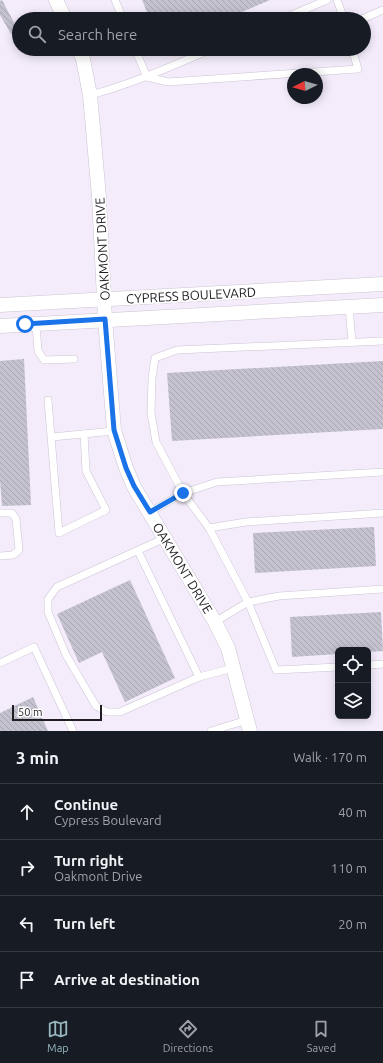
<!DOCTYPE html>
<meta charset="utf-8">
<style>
body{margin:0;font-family:Ubuntu,sans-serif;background:#242831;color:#f1f3f6}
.controls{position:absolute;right:12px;bottom:12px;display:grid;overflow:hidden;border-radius:6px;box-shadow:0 2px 10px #0003}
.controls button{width:36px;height:36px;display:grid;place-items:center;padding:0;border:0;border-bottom:1px solid #363941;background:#171b24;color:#f1f3f6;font:20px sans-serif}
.compass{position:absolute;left:287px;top:68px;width:36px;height:36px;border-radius:50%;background:#171b24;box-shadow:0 2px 10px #0003;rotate:265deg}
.scale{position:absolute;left:12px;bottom:10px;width:90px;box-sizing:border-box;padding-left:4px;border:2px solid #211e23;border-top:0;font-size:11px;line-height:14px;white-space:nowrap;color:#211e23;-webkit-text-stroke:3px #fff;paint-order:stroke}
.stop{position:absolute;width:12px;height:12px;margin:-9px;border:3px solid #1a73e8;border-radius:50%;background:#fff}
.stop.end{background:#1a73e8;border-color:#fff;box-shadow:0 1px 4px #0008}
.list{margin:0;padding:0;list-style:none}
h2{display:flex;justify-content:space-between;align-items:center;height:52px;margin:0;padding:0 16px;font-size:17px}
h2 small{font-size:13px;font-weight:400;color:#9ea1a6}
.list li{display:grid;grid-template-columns:26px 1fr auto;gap:12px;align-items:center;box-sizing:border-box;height:56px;padding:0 16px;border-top:1px solid #363941}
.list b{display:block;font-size:15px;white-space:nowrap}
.list p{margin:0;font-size:13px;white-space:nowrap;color:#9ea1a6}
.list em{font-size:13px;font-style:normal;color:#9ea1a6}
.icon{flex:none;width:22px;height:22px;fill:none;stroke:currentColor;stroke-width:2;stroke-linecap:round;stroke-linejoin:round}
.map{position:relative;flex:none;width:383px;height:731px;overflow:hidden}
.search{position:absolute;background:#171b24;box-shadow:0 2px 10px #0003;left:12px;right:12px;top:12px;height:44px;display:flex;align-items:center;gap:10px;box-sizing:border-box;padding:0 14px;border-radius:22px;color:#9ea1a6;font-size:15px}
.sheet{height:276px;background:#171b24}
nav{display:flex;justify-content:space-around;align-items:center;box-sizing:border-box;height:56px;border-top:1px solid #363941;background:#171b24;font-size:11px;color:#9ea1a6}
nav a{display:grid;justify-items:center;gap:2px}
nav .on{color:#96b7be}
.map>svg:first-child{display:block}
.building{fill:url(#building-back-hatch)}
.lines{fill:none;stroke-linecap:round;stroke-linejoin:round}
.lane-casing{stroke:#ccc4d2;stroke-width:8}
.street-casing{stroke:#ccc4d2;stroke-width:15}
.lane{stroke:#fff;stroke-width:7}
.street{stroke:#fff;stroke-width:14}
.route{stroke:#1a73e8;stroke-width:5}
.labels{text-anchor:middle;stroke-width:3.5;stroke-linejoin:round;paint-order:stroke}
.street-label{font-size:13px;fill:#211e23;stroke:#fff}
</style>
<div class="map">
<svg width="383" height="731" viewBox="0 0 383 731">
<defs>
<pattern id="building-back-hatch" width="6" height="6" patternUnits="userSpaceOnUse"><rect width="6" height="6" fill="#c5c2d0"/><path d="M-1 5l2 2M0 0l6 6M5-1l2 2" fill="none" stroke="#a9a6b2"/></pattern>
</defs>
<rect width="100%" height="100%" fill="#f4ecfa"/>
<g class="building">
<polygon points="2,0 18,30 11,34 0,15 0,1"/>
<polygon points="142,0 270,0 225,19 150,19"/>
<polygon points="24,359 31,505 2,506 0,480 0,361"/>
<polygon points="383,361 383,429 172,441 167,373"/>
<polygon points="374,527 376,566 255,573 253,533"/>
<polygon points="130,580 175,678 125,702 102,652 79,663 57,614"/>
<polygon points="381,612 383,651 368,652 368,650 338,650 338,654 292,657 290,617"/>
<polygon points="33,697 48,731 0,731 0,713"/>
</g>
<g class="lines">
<defs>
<g id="lane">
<polyline points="115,0 123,19"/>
<polyline points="337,0 344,19"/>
<polyline points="282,19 327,0"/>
<polyline points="362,19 383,10"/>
<polyline points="135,49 147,77 168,82 358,69 352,49"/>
<path d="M90 95C132 84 172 66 212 49"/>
<polyline points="349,307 352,342"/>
<polyline points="36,324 38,351 44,360 74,359"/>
<polyline points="48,400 59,533 106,510 86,471 84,434"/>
<polyline points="52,437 114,431"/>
<polyline points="150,512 183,493 217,482 383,472"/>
<polyline points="0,513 12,513 16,519 19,550 13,555 0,556"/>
<polyline points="209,528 246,522 383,513"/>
<polyline points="165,538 57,587 48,599 48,612 66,655 96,706 107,712 120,712 199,677 233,668"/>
<polyline points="138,551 199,677"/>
<polyline points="215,622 248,602 209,528 183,493 156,442 151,413 152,378 155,358 177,350 383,341"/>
<polyline points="0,663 34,647 73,731"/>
<polyline points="368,665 383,664"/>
<polyline points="338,667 276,670 248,602 279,596 383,589"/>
<polyline points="211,731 247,720"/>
</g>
<g id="street">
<polyline points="56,0 65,19"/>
<polyline points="79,49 83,59 90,95 99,197 105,319 114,430 126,468 134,487 215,622 228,648 250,731"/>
<polyline points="0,305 383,284"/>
<polyline points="0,326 383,305"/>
</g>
</defs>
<use href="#lane" class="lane-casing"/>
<use href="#street" class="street-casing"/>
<use href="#lane" class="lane"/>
<use href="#street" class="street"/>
</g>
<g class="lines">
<polyline class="route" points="25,324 105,319 114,430 126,468 134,486 150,512 183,493"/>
</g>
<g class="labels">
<g class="street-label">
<text transform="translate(102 249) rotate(-93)" y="5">OAKMONT DRIVE</text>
<text transform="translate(191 295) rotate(-3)" y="5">CYPRESS BOULEVARD</text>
<text transform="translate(183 568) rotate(59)" y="5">OAKMONT DRIVE</text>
</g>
</g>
</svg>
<div class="controls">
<button><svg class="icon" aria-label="locate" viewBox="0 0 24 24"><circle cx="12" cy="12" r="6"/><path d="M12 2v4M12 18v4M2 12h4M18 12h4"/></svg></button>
<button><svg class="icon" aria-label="layers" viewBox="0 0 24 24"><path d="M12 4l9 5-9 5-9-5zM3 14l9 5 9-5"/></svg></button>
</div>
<svg class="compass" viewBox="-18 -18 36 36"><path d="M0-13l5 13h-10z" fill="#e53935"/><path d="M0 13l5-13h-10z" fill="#9ea1a6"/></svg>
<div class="scale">50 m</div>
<div class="stop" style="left:25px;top:324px"></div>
<div class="stop end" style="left:183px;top:493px"></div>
<div class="search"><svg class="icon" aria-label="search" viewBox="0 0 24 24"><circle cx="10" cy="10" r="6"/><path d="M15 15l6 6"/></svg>Search here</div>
</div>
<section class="sheet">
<h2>3 min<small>Walk · 170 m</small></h2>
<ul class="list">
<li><svg class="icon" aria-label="ahead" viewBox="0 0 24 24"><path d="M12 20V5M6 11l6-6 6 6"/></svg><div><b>Continue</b><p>Cypress Boulevard</p></div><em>40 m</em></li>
<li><svg class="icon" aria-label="right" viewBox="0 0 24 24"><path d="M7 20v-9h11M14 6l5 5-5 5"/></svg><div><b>Turn right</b><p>Oakmont Drive</p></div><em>110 m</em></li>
<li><svg class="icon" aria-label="left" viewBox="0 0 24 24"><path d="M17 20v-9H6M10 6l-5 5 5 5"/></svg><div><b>Turn left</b></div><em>20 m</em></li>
<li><svg class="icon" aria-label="arrive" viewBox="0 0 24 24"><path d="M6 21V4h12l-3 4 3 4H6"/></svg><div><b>Arrive at destination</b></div></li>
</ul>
</section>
<nav>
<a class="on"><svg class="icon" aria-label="map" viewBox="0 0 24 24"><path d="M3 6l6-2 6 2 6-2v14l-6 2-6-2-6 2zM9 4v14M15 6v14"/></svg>Map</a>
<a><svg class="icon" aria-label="directions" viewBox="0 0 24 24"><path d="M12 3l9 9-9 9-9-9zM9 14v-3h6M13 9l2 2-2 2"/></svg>Directions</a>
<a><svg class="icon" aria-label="saved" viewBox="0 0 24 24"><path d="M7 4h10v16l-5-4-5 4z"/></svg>Saved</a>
</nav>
